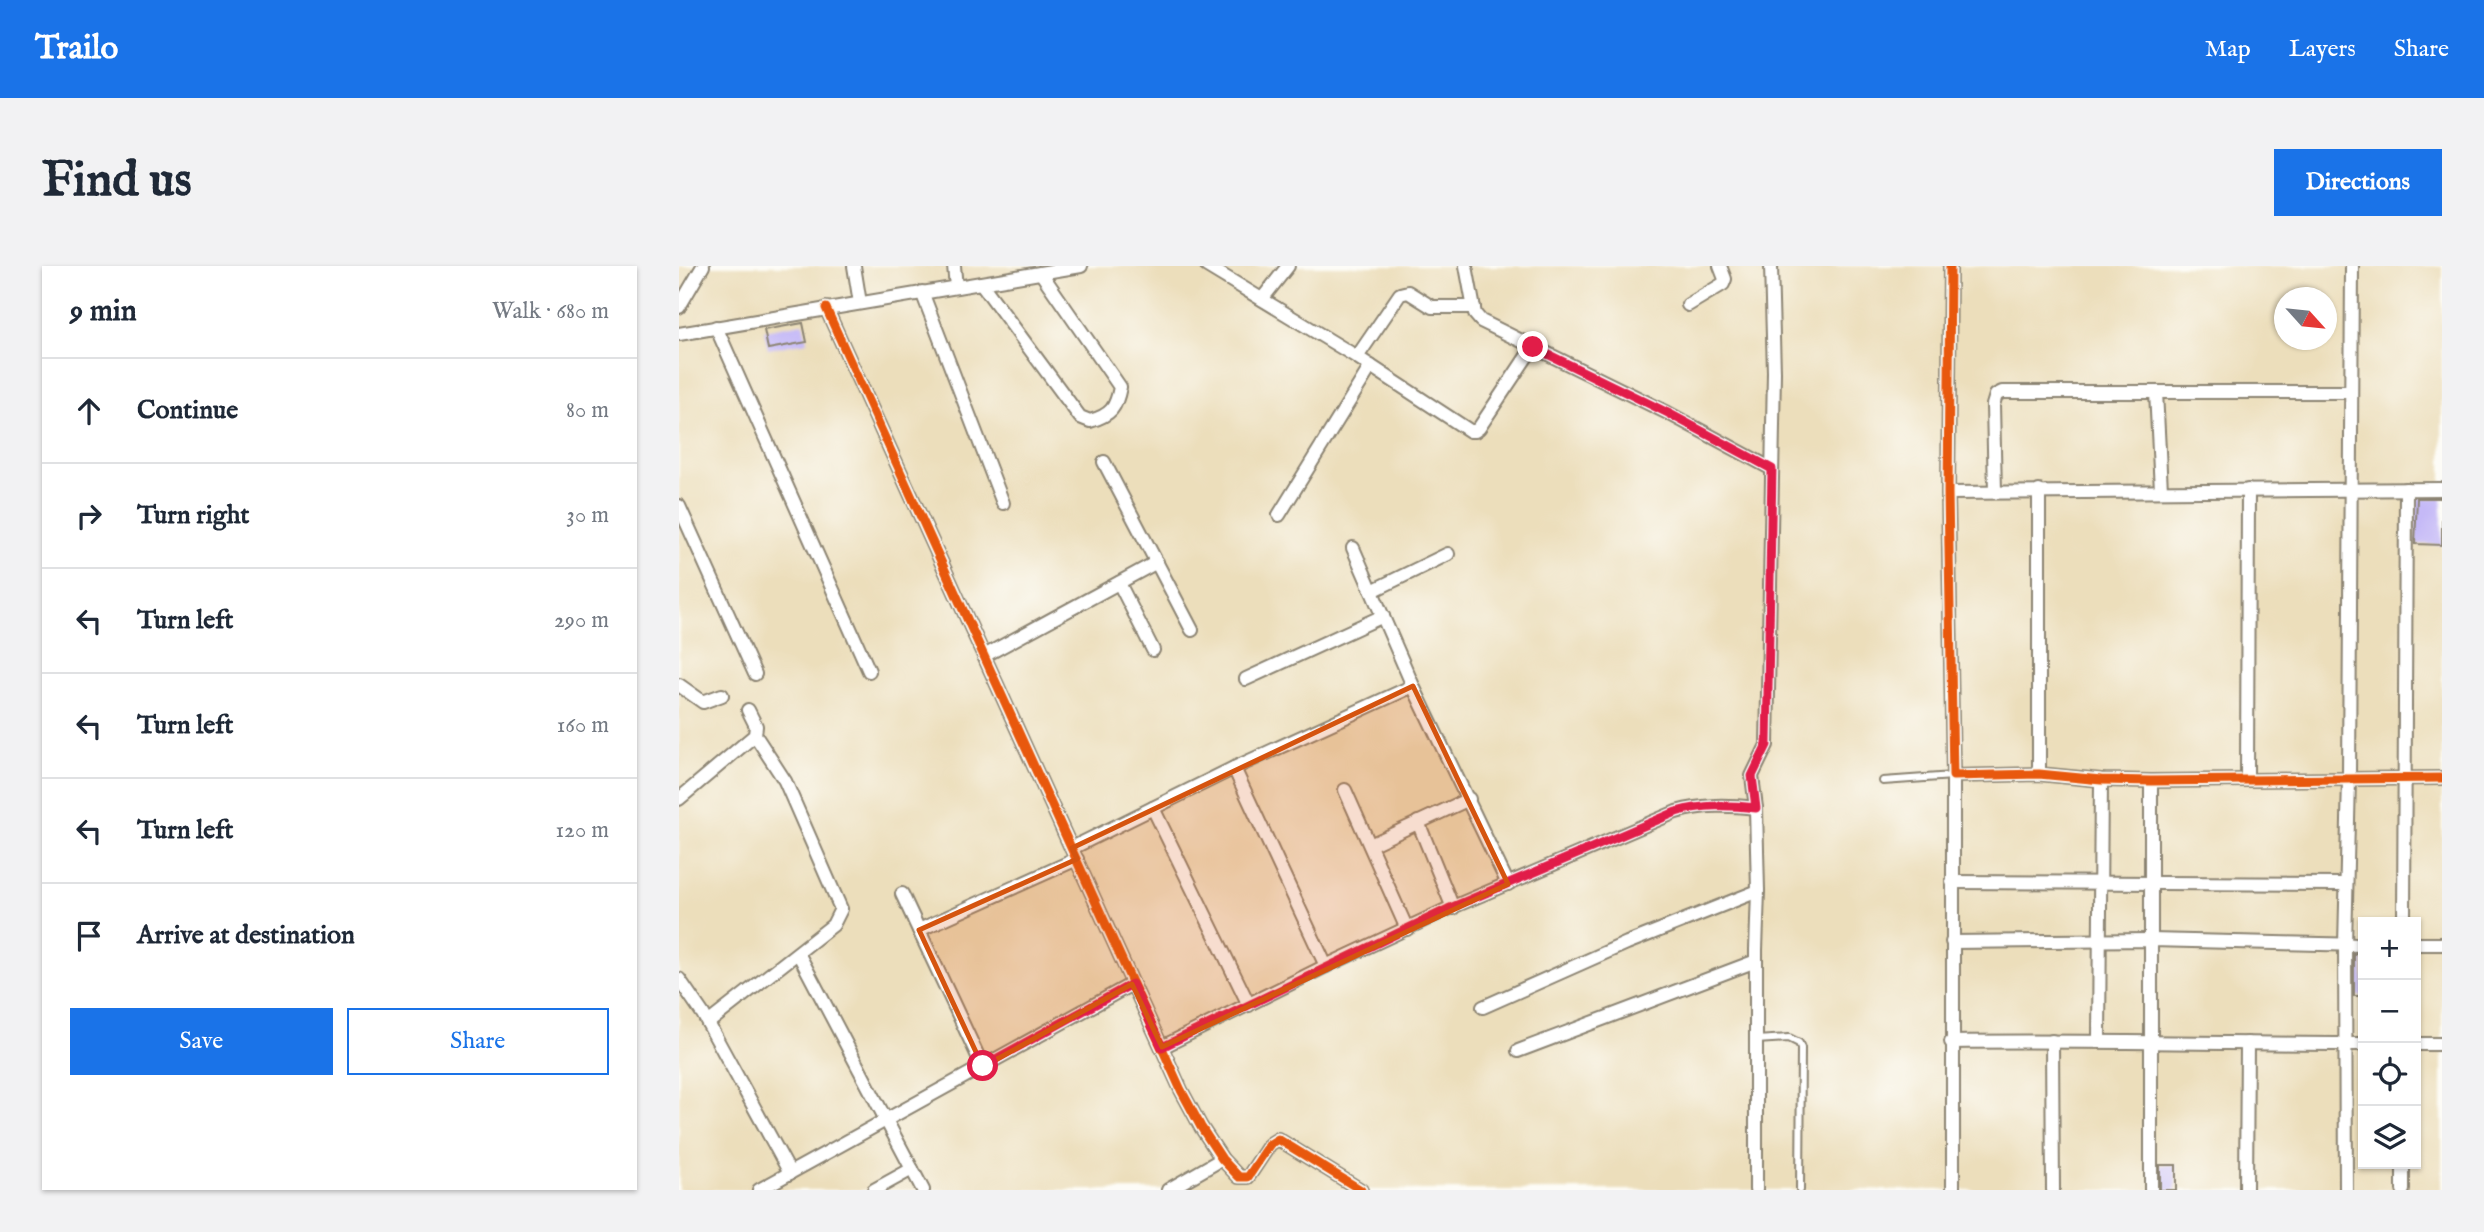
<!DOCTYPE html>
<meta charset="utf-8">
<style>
body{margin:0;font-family:"IM FELL English",serif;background:#f2f2f3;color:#1f2937}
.controls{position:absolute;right:21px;bottom:21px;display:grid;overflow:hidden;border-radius:0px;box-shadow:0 2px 5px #0004}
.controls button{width:63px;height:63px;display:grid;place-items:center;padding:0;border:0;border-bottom:2px solid #e0e1e3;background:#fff;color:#1f2937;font:35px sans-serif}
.compass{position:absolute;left:1595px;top:21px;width:63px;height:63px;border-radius:50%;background:#fff;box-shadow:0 2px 5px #0004;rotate:117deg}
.stop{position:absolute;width:21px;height:21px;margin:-16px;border:5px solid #e11d48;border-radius:50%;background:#fff}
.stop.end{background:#e11d48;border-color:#fff;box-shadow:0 2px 7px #0008}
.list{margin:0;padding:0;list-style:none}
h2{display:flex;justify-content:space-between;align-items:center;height:91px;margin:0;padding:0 28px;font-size:30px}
h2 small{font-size:23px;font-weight:400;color:#747a83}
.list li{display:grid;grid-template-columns:46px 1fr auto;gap:21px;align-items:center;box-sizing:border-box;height:105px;padding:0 28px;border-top:2px solid #e0e1e3}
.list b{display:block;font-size:26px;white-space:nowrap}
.list em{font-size:23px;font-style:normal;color:#747a83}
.actions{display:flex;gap:14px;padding:21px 28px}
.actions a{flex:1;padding:16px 0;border:2px solid #1a73e8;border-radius:0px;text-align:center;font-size:24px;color:#1a73e8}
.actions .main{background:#1a73e8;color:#fff}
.icon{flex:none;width:38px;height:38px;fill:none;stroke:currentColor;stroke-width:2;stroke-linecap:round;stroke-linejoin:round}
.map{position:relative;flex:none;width:1763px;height:924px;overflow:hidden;border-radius:0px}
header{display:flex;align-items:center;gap:42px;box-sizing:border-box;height:98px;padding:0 35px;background:#1a73e8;color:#fff}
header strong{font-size:33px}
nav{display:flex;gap:38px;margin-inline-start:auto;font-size:24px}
.intro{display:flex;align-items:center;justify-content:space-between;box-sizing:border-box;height:168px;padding:0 42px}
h1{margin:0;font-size:49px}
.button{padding:18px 32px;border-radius:0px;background:#1a73e8;color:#fff;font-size:24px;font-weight:700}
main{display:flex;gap:42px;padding:0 42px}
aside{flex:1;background:#fff;border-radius:0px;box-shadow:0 2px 5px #0004}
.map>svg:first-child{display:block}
.building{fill:#c5b9f7}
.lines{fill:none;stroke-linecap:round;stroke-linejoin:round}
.service-casing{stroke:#8c8473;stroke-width:10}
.minor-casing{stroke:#8c8473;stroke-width:16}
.service{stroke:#fff;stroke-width:6}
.minor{stroke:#fff;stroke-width:12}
.cycleway-casing{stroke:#fdfcf7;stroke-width:13}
.cycleway{stroke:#e8590c;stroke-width:9}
.route{stroke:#e11d48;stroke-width:9}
.marked{fill:#d5540f;fill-opacity:0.2;stroke:#d5540f;stroke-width:5;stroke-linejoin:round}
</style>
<header>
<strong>Trailo</strong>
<nav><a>Map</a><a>Layers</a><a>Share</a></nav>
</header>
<div class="intro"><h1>Find us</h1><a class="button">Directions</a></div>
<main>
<aside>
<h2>9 min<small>Walk · 680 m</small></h2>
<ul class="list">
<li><svg class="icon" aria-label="ahead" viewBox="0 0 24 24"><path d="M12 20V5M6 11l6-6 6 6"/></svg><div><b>Continue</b></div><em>80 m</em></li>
<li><svg class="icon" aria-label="right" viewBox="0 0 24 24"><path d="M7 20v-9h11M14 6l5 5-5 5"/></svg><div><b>Turn right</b></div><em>30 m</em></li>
<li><svg class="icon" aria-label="left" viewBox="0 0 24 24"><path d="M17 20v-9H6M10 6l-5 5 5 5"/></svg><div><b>Turn left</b></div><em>290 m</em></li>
<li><svg class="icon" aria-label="left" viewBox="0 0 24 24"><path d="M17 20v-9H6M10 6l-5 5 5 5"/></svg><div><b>Turn left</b></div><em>160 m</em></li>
<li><svg class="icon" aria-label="left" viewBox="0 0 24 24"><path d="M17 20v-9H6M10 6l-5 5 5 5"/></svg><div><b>Turn left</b></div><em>120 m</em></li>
<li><svg class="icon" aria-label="arrive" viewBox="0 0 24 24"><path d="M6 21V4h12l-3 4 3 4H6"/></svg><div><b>Arrive at destination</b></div></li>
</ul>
<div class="actions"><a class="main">Save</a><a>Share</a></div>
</aside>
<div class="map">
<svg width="1763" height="924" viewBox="0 0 1763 924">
<rect width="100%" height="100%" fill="#fdfcf7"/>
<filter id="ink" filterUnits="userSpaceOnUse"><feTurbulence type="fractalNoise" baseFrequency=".0143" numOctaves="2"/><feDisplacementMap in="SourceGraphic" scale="14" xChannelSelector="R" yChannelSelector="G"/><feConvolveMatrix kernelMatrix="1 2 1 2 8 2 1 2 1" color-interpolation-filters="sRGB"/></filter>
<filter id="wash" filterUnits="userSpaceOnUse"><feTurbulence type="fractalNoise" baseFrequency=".00686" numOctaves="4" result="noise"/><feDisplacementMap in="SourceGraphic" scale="28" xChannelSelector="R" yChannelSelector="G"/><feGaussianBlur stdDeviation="1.57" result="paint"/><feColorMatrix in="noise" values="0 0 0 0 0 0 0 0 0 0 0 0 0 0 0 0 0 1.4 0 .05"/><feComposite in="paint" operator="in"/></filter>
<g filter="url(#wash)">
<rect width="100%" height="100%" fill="#ecdebb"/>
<g id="blocks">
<g class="building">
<polygon points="124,57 128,76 89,83 85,64"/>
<polygon points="1738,232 1763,232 1763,279 1736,278"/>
<rect x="1675" y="688" width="9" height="42"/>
<rect x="1481" y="899" width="16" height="25"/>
</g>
</g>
</g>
<g filter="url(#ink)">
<use href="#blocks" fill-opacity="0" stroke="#8c8473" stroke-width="2"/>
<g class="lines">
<defs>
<g id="service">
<polyline points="1204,515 1274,510"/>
<polyline points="1077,774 1110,772 1120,777 1122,782 1121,924"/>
</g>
<g id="minor">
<polyline points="175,0 181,37"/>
<polyline points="275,0 277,21"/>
<polyline points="528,0 678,91 791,165 796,165 800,162 854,81"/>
<polyline points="787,0 796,48 802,55 989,147 1093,203"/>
<polyline points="1271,0 1269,227 1274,510 1360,508 1422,514 1472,515 1763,512"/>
<path d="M302 17 401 151 411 155C432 149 437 142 441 121L362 7"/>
<polyline points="243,26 324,237"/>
<polyline points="583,33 609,0"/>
<polyline points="1009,39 1044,18 1046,13 1041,0"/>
<polyline points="0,41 24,0"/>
<polyline points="147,42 502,824 522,861 543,893 560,911 569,911 591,878 599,873 682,924"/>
<polyline points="37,61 190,405"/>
<polyline points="0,68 402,0"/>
<polyline points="678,91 721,28 729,26 753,41 795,41"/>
<polyline points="1477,126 1482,224"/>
<polyline points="425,196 513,364"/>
<polyline points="1360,225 1360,508"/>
<polyline points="1316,226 1314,139 1317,129 1323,126 1671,126"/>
<polyline points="1269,227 1763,223"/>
<polyline points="0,240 76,408"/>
<polyline points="600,249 692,100"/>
<polyline points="674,282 734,420 829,618"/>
<polyline points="440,317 474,384"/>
<polyline points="693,325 769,288"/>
<polyline points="305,390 478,296"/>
<polyline points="567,413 704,350"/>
<polyline points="0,419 24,436 43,429"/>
<polyline points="555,502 647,700"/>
<polyline points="1568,514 1569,224"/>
<polyline points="666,524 728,663"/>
<polyline points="0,533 76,469 77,460 69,444"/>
<polyline points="474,542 570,739"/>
<polyline points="739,556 774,642"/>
<polyline points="691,579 790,533"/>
<polyline points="393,582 555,502 734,420"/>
<polyline points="1273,616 1667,618"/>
<polyline points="223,628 304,801"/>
<polyline points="1725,656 1727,223"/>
<polyline points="240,664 398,593"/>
<polyline points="1273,676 1472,674 1684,679"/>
<polyline points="1737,678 1763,678"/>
<polyline points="119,687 244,924"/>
<polyline points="0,713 24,748 111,907"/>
<polyline points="804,741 948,677 1079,625"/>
<polyline points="29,757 154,659 162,643 106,515 76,469"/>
<polyline points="1420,774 1422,514"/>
<polyline points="1373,775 1374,924"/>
<path d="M1272 776C1410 774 1547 778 1684 778"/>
<polyline points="1737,778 1763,778"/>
<path d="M483 781 647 700 769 643 997 546C1024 538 1050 539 1077 542"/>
<polyline points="839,785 1077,695"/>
<polyline points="1724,898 1724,924"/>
<polyline points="80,924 453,718"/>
<polyline points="195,924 233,903"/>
<polyline points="489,924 543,893"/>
<polyline points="1077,924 1077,684 1079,625 1077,542 1073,510 1088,479 1095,106 1092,0"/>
<polyline points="1274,924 1274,510"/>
<polyline points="1472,924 1472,515"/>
<polyline points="1567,924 1568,777"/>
<polyline points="1667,924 1666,679 1670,513 1673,0"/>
</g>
</defs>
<use href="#service" class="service-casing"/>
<use href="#minor" class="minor-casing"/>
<use href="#service" class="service"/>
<use href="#minor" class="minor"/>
<defs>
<g id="cycleway">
<polyline points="1271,0 1269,227 1274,510 1360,508 1422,514 1472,515 1763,512"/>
<polyline points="147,42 502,824 522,861 543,893 560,911 569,911 591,878 599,873 682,924"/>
</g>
</defs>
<use href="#cycleway" class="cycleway-casing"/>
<use href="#cycleway" class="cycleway"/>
</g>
</g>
<g class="lines" filter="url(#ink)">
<path class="route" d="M304 800 453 718 483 781 769 643 997 546C1024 538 1050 539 1077 542L1073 510 1088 479 1093 203 989 147 854 81"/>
</g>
<path class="marked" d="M734 420 829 618 483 781 453 718 304 801 240 664 398 593 393 582Z"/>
</svg>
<div class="controls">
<button>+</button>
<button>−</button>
<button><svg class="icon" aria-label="locate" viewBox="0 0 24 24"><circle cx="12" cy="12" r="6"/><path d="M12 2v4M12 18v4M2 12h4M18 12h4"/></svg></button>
<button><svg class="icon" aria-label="layers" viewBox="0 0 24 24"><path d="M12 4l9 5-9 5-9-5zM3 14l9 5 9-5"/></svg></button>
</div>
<svg class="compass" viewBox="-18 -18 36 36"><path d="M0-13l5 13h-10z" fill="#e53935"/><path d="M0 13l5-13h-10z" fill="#747a83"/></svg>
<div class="stop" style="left:304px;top:800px"></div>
<div class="stop end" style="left:854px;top:81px"></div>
</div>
</main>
